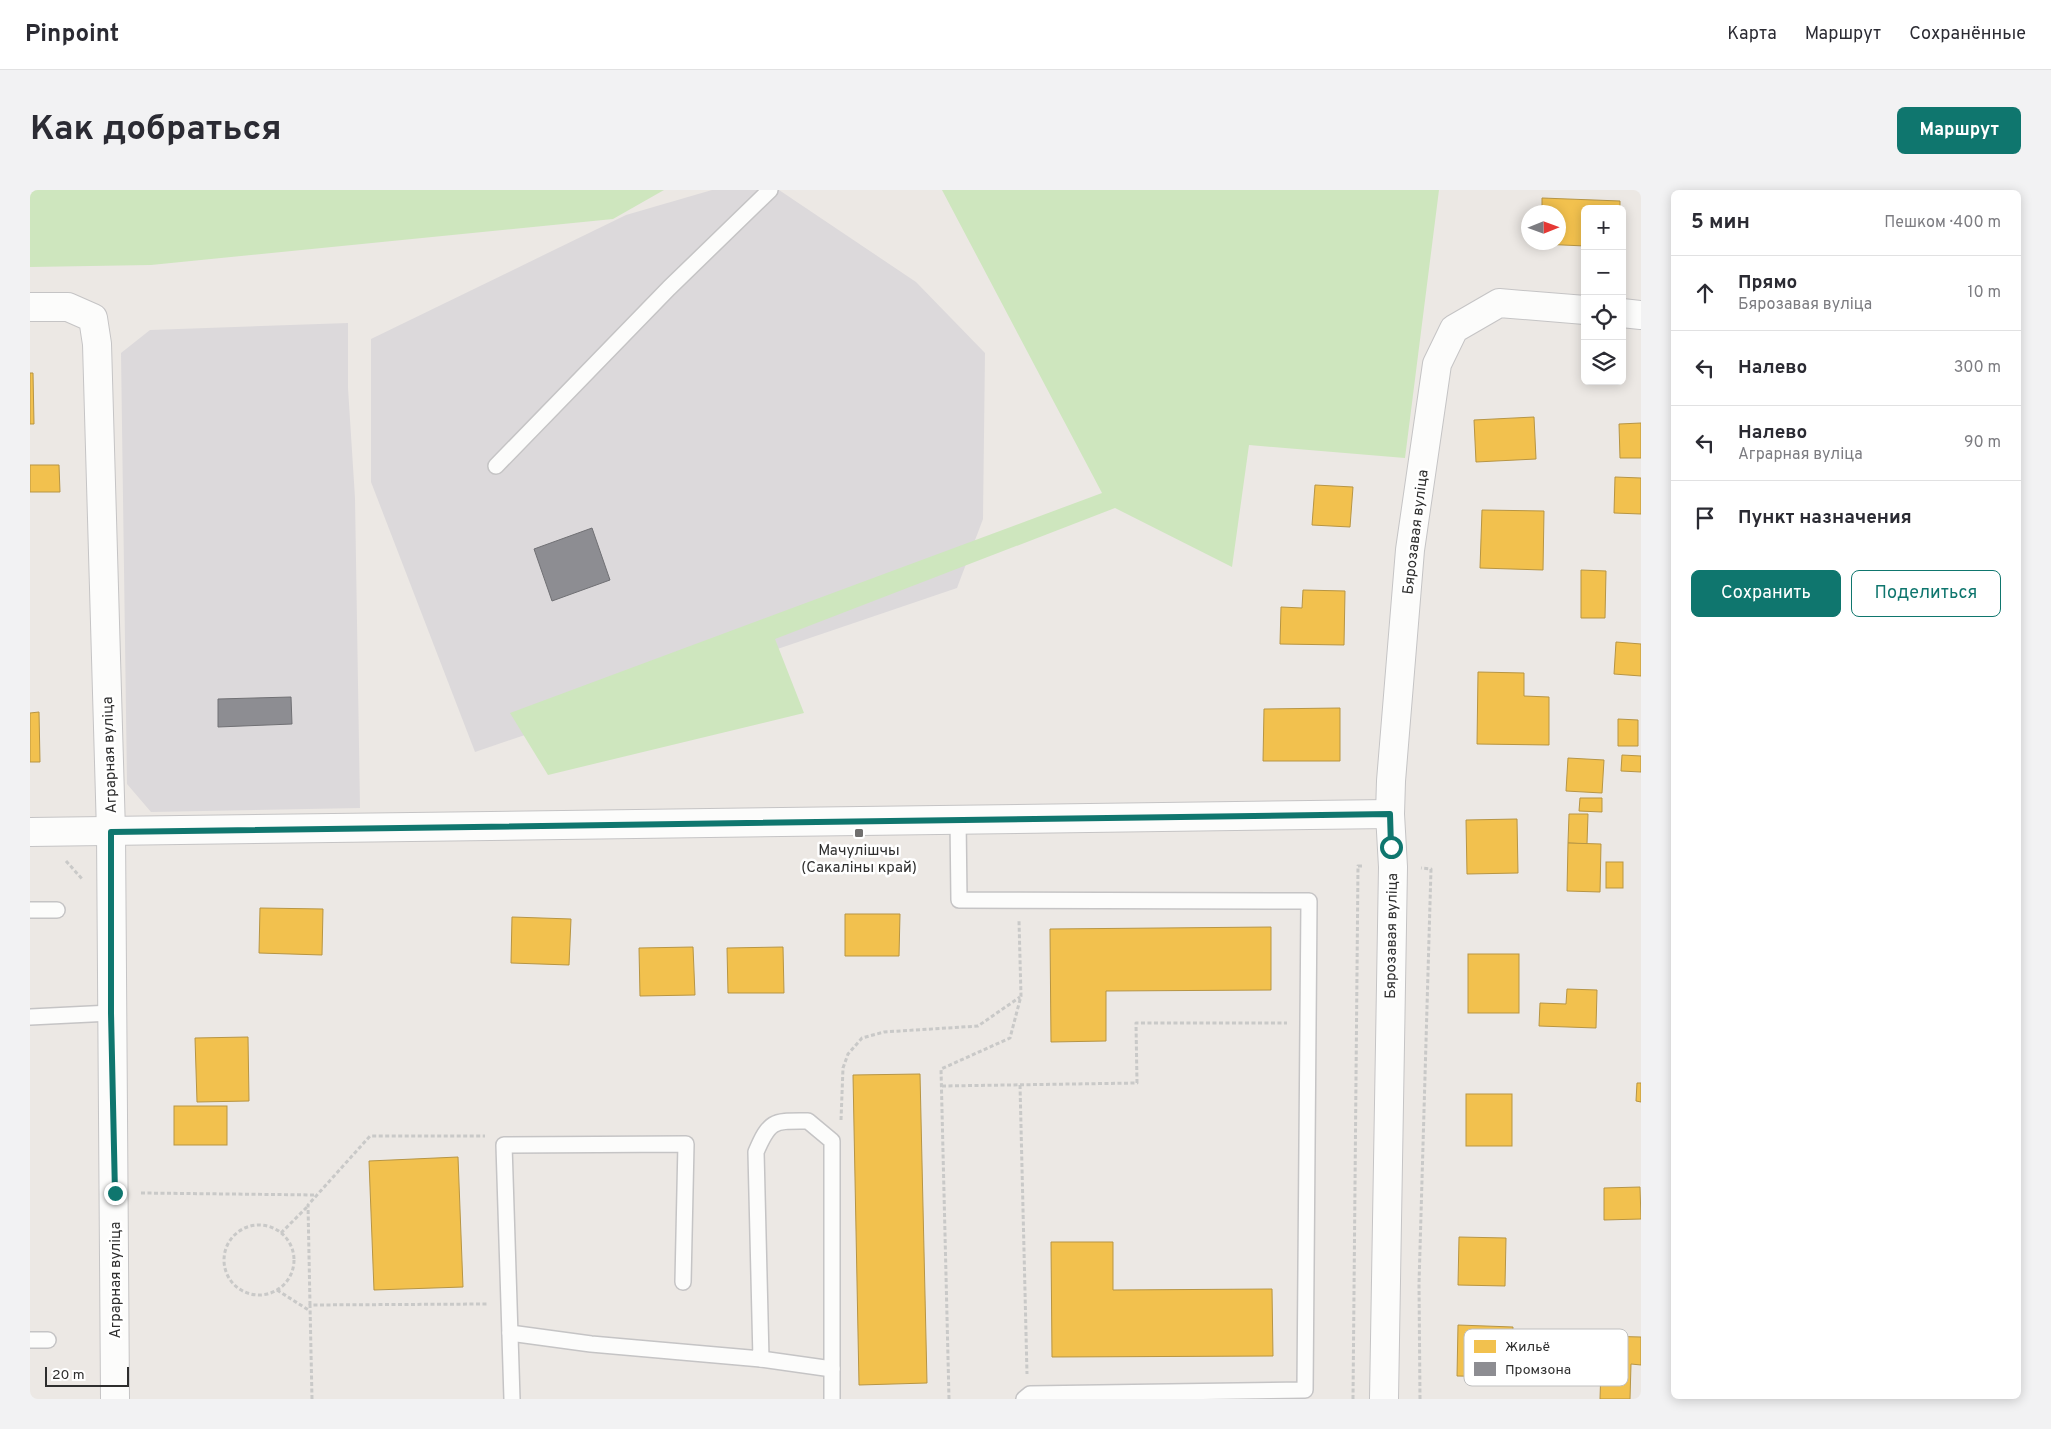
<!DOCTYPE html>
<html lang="ru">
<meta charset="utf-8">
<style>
body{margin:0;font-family:Overpass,sans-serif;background:#f2f2f3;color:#2b2b33}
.controls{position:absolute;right:15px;top:15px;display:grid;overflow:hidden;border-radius:8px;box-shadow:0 2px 12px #0003}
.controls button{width:45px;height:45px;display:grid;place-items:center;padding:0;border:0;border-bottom:1px solid #e1e1e2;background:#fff;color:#2b2b33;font:25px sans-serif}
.compass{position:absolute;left:1491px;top:15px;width:45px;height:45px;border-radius:50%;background:#fff;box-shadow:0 2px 12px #0003;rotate:89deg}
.scale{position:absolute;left:15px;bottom:12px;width:84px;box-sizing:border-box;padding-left:5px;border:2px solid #2e2e2e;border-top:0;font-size:14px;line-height:18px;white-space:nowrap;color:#2e2e2e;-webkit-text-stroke:4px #fff;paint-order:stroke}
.stop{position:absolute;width:15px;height:15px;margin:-11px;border:4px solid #0f766e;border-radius:50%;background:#fff}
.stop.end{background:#0f766e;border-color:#fff;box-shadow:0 1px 5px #0008}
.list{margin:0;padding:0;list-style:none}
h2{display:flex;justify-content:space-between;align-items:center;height:65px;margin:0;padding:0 20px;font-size:21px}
h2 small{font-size:16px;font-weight:400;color:#7c7c81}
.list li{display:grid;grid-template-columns:32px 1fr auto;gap:15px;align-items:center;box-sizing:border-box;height:75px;padding:0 20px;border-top:1px solid #e1e1e2}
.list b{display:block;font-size:19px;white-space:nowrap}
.list p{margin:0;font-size:16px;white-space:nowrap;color:#7c7c81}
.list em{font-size:16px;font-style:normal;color:#7c7c81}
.actions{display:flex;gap:10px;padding:15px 20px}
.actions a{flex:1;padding:11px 0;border:1px solid #0f766e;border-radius:8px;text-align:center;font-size:18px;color:#0f766e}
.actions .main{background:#0f766e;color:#fff}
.icon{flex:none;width:28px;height:28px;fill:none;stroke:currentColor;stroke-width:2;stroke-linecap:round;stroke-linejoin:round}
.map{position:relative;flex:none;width:1611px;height:1209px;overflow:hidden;border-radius:8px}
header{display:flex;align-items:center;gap:30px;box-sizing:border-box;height:70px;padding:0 25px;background:#fff;border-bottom:1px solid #e1e1e2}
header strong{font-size:24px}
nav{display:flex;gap:28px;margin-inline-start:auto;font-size:18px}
.intro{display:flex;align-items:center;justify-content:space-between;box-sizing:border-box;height:120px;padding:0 30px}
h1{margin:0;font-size:35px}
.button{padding:12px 22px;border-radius:8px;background:#0f766e;color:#fff;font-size:18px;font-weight:700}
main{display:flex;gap:30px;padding:0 30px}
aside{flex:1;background:#fff;border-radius:8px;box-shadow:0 2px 12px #0003}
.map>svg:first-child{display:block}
.industrial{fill:#dcd9db}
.green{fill:#cee6be}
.homes{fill:#f2c14e;stroke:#b79544}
.industry{fill:#8d8d92;stroke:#707074}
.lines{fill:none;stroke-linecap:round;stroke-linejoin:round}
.service-casing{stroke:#c5c4c5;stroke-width:18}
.minor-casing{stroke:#c5c4c5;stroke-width:30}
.path{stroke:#c9c9c8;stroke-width:3;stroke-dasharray:4 2.5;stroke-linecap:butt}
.service{stroke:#fcfcfb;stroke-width:15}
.minor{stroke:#fcfcfb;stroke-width:28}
.route{stroke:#0f766e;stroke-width:6}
.poi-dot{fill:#706f6e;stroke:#fff;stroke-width:2}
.labels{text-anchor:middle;stroke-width:5;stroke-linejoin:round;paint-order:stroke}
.street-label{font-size:15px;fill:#2e2e2e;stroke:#fff}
.poi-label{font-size:15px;fill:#2e2e2e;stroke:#fff}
.key{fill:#fff;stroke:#c0c0c0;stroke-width:1}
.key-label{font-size:14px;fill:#2e2e2e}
</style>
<header>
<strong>Pinpoint</strong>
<nav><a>Карта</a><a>Маршрут</a><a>Сохранённые</a></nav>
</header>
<div class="intro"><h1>Как добраться</h1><a class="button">Маршрут</a></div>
<main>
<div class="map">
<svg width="1611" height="1209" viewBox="0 0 1611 1209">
<rect width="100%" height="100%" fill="#ece8e4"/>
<g class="industrial">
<polygon points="682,0 749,0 886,92 955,163 953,329 927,398 445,562 341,292 341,149 596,25"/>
<polygon points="318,133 318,198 325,308 330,618 121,622 97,594 91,163 120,140"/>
</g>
<g class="green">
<polygon points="0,0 634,0 583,29 121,75 0,77"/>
<polygon points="912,0 1409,0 1375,268 1219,255 1202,377 1085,318 745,449 774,523 518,585 480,523 1072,303"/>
</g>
<g class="homes">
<polygon points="1512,8 1590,11 1590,19 1555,19 1555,56 1511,54 1511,52 1528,52 1528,22 1512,22"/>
<polygon points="0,183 3,183 4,234 0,234"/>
<polygon points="1504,227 1506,269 1446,272 1444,230"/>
<polygon points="1611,233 1611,268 1590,268 1589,234"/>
<polygon points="0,275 29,275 30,302 0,302"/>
<polygon points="1585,287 1611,288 1611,324 1584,323"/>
<polygon points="1285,295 1323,297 1320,337 1282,335"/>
<polygon points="1452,320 1514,321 1513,380 1450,378"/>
<polygon points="1551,380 1576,381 1575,428 1551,428"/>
<polygon points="1273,400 1315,401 1314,455 1250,454 1251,417 1272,418"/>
<polygon points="1586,452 1611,454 1611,486 1584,484"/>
<polygon points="1448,482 1494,483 1494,506 1519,507 1519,555 1447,554"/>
<polygon points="1310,518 1310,571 1233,571 1234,519"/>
<polygon points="9,522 10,572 0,572 0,523"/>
<polygon points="1588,529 1608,530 1608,556 1588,556"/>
<polygon points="1592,565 1611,566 1611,582 1591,581"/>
<polygon points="1538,568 1574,570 1572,603 1536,601"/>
<polygon points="1550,608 1572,608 1572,622 1549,621"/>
<polygon points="1539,624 1558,624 1557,654 1538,653"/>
<polygon points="1487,629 1488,683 1437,684 1436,630"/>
<polygon points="1538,653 1571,654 1570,702 1537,701"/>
<rect x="1576" y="672" width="17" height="26"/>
<polygon points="230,718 293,719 292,765 229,763"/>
<polygon points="815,724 870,724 869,766 815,766"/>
<polygon points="482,727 541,729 539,775 481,773"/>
<polygon points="1241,737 1241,800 1076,801 1076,851 1021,852 1020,739"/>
<polygon points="663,757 665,805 610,806 609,758"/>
<polygon points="753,757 754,803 698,803 697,758"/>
<rect x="1438" y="764" width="51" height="59"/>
<polygon points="1537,799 1567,800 1566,838 1509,836 1510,813 1536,814"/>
<polygon points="218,847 219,911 167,912 165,848"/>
<polygon points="890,884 897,1193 829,1195 823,885"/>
<polygon points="1607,893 1611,893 1611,912 1606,911"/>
<rect x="1436" y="904" width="46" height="52"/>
<rect x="144" y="916" width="53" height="39"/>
<polygon points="428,967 433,1097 344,1100 339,971"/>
<polygon points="1610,997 1611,1029 1574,1030 1574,998"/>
<polygon points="1429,1047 1476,1048 1475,1096 1428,1095"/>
<polygon points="1021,1052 1083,1052 1083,1100 1242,1099 1243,1166 1022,1167"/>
<polygon points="1428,1135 1483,1137 1481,1187 1427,1186"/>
<polygon points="1572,1146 1611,1147 1611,1175 1601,1174 1600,1209 1570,1209"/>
</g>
<g class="industry">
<polygon points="562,338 580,390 522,411 504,359"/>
<polygon points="261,507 262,534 188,537 188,509"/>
</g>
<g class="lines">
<defs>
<g id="service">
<polyline points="466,276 639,98 740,0"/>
<polyline points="928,629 929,710 1279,711 1275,1200 1000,1204 994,1209"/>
<polyline points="0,720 27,720"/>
<polyline points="0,827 81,823"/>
<path d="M480 1143 561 1154 731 1169 726 962C740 929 744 931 778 931L802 951V1209"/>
<polyline points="0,1150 18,1150"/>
<polyline points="731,1169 802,1179"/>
<polyline points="482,1209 474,955 656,954 653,1092"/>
</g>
<g id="minor">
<polyline points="0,117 38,117 63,128 67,154 81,642 85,1209"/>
<polyline points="1592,123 1611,125"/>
<polyline points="0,642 1360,624"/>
<polyline points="1354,1209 1363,677 1360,624 1361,591 1380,360 1407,174 1424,139 1469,113 1555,120"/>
</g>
</defs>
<use href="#service" class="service-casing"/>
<use href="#minor" class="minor-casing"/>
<g class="path">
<polyline points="36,671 53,690"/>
<polyline points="990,895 997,1184"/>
<polyline points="912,896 1107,893 1106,833 1257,833"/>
<polyline points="811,930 813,878 818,864 832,848 854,842 948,836 990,807"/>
<polyline points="111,1003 287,1005"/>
<circle cx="229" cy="1070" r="35"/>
<polyline points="251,1043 278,1016"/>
<polyline points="247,1100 280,1121"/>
<polyline points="280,1115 278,1015 340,946 455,946"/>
<polyline points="282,1209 280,1115 458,1114"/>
<polyline points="919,1209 911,879 980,848 991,806 989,731"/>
<polyline points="1323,1209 1328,676 1334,676"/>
<polyline points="1390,1209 1389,1094 1401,679 1391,678"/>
</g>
<use href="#service" class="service"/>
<use href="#minor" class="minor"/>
</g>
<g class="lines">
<polyline class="route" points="85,1003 81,823 81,642 1360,624 1361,657"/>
</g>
<rect class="poi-dot" x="824" y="638" width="10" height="10" rx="2.5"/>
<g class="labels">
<g class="street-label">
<text transform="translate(1385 342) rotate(-83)" y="5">Бярозавая вуліца</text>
<text transform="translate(79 565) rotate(-92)" y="5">Аграрная вуліца</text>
<text transform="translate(1361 746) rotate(-89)" y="5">Бярозавая вуліца</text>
<text transform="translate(85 1090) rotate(-90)" y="5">Аграрная вуліца</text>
</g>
<g class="poi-label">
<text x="829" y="665">Мачулішчы<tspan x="829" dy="17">(Сакаліны край)</tspan></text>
</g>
</g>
<rect x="1434" y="1139" width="164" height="57" rx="8" class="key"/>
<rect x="1444" y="1150" width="22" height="13" fill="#f2c14e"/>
<rect x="1444" y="1172" width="22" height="14" fill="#8d8d92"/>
<g class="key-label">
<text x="1475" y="1161">Жильё</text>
<text x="1475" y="1184">Промзона</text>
</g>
</svg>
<div class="controls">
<button>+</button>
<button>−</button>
<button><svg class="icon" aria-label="locate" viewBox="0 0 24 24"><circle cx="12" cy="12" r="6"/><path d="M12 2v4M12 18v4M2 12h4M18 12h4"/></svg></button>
<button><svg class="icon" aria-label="layers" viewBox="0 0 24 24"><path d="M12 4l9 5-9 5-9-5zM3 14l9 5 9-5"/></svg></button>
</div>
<svg class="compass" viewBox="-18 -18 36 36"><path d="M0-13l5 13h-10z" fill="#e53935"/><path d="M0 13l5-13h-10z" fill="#7c7c81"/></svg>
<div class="scale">20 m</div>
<div class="stop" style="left:1361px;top:657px"></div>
<div class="stop end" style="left:85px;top:1003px"></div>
</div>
<aside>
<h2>5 мин<small>Пешком · 400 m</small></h2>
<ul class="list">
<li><svg class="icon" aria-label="ahead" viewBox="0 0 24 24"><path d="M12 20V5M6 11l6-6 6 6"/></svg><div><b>Прямо</b><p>Бярозавая вуліца</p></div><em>10 m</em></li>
<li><svg class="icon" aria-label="left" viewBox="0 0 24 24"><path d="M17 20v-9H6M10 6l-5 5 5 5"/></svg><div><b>Налево</b></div><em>300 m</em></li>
<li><svg class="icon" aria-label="left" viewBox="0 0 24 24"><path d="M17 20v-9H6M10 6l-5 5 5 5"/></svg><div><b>Налево</b><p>Аграрная вуліца</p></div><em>90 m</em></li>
<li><svg class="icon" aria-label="arrive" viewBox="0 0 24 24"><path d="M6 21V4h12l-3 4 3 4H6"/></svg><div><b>Пункт назначения</b></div></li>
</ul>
<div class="actions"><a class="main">Сохранить</a><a>Поделиться</a></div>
</aside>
</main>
